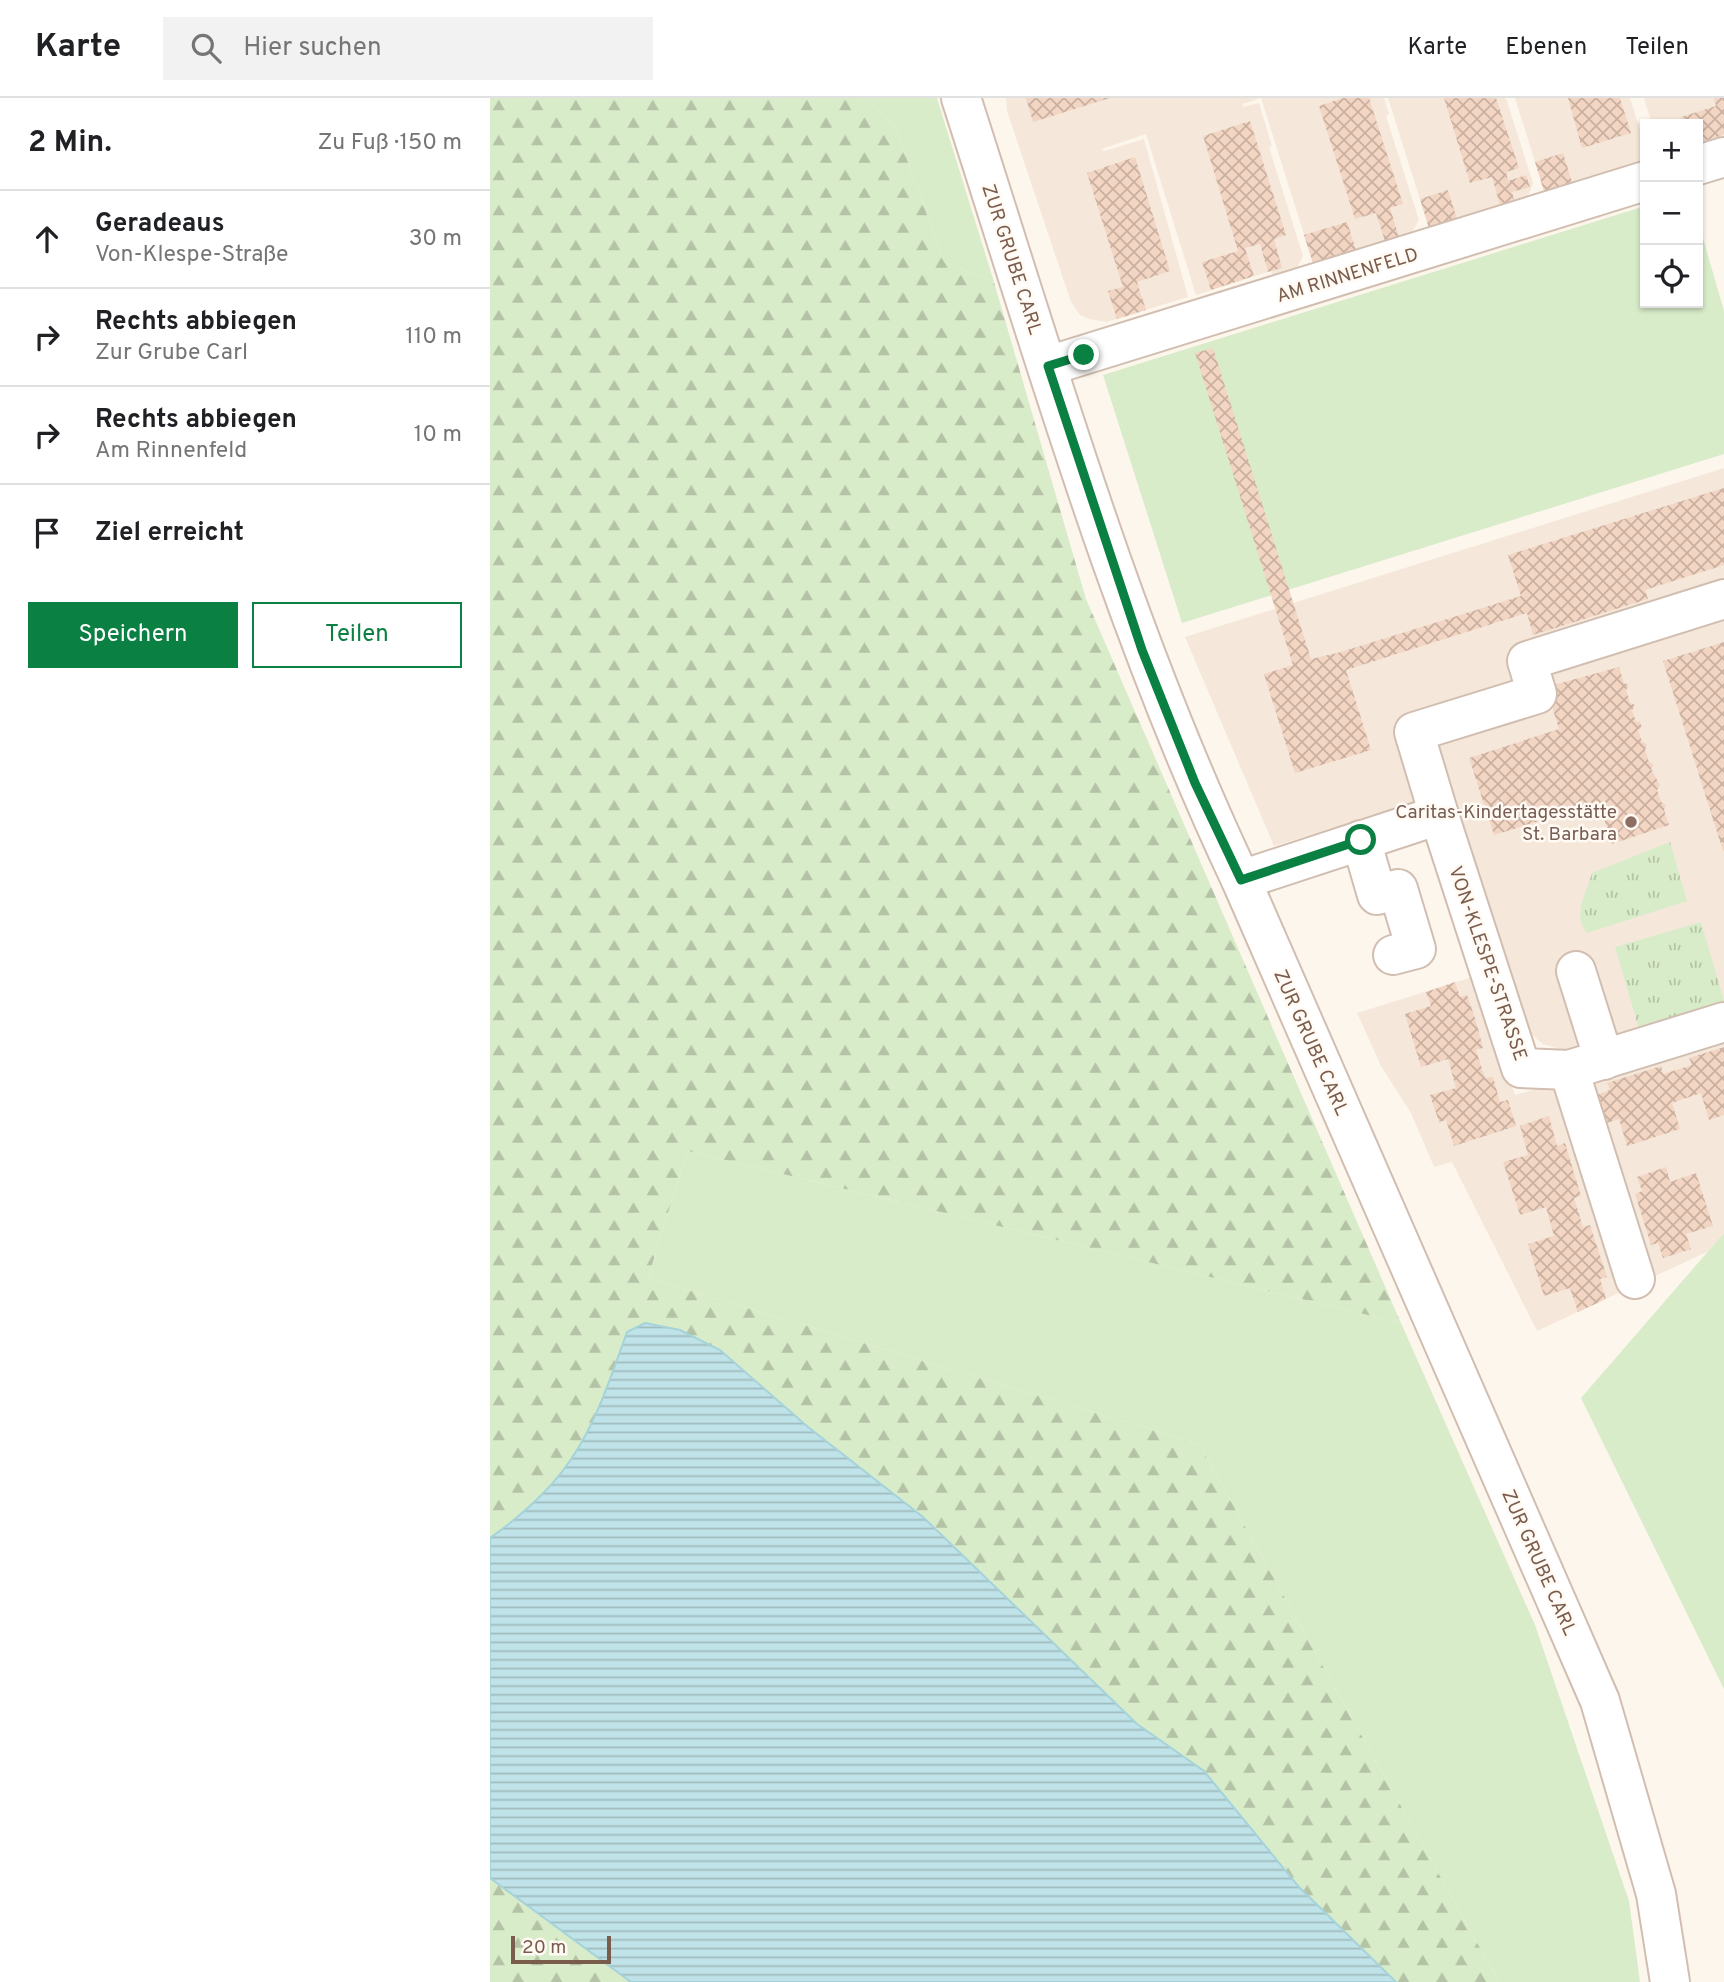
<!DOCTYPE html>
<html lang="de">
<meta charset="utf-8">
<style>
body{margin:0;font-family:Overpass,sans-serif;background:#f2f2f2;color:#202124}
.controls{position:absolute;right:21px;top:21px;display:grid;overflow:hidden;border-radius:0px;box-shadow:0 2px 5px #0004}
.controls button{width:63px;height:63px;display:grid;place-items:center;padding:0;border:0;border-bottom:2px solid #e0e0e0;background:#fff;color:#202124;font:35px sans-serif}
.scale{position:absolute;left:21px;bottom:18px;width:100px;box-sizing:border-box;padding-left:7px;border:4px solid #7a5c4d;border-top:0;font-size:19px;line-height:24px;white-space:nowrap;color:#7a5c4d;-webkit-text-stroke:5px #fffaf3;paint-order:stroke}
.stop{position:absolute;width:21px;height:21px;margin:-16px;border:5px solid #0b8043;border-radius:50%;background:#fff}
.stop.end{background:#0b8043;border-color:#fff;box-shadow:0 2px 7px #0008}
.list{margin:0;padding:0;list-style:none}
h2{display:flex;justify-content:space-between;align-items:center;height:91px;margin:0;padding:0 28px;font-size:30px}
h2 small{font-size:23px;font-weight:400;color:#757577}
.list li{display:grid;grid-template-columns:46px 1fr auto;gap:21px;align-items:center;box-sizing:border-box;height:98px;padding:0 28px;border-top:2px solid #e0e0e0}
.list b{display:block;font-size:26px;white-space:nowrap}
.list p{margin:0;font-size:23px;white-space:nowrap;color:#757577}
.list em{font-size:23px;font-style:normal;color:#757577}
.actions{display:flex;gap:14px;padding:21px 28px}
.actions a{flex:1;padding:16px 0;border:2px solid #0b8043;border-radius:0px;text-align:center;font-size:24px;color:#0b8043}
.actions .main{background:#0b8043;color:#fff}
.icon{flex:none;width:38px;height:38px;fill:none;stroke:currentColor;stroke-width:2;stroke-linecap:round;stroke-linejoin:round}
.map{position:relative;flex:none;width:1234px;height:1884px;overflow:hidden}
header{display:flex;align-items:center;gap:42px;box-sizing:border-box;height:98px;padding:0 35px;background:#fff;border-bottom:2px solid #e0e0e0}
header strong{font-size:33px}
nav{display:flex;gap:38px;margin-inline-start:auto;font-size:24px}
.search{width:490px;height:63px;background:#f2f2f2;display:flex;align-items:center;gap:18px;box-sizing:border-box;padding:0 24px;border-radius:0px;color:#757577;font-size:26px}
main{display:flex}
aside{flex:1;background:#fff}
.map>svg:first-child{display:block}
.residential{fill:#f5e8da}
.grass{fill:#d8ecc9}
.forest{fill:url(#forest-firs)}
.park{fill:url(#park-tufts)}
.water{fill:url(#water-rules);stroke:#a5d3da;stroke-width:2}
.building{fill:url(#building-cross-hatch)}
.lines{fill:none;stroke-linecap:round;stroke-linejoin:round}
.minor-casing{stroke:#d1beb0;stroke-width:42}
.minor{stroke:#fff;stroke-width:38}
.route{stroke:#0b8043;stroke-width:9}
.education-dot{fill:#8d6e63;stroke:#fffaf3;stroke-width:2.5}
.labels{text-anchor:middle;stroke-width:5;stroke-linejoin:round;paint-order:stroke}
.street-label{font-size:19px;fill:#7a5c4d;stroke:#fffaf3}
.education-label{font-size:19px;fill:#785e54;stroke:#fffaf3;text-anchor:end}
</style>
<header>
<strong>Karte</strong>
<div class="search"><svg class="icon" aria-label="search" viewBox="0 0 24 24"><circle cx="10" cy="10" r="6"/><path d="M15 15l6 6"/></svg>Hier suchen</div>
<nav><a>Karte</a><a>Ebenen</a><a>Teilen</a></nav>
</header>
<main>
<aside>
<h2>2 Min.<small>Zu Fuß · 150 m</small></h2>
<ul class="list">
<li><svg class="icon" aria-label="ahead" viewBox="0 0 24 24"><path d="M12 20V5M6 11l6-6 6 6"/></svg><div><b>Geradeaus</b><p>Von-Klespe-Straße</p></div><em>30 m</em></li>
<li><svg class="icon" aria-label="right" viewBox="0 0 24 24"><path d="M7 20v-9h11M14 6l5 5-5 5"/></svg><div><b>Rechts abbiegen</b><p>Zur Grube Carl</p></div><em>110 m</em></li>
<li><svg class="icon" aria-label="right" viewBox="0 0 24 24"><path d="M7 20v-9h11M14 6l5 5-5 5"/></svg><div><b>Rechts abbiegen</b><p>Am Rinnenfeld</p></div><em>10 m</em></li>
<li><svg class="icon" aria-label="arrive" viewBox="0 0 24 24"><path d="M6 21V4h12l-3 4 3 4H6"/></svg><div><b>Ziel erreicht</b></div></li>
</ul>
<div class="actions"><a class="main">Speichern</a><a>Teilen</a></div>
</aside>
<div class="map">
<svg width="1234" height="1884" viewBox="0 0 1234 1884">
<defs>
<pattern id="forest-firs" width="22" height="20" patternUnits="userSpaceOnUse" patternTransform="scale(1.75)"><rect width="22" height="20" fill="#d8ecc9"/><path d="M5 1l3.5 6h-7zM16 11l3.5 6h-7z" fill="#b4c2a5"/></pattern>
<pattern id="park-tufts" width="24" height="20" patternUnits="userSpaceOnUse" patternTransform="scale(1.75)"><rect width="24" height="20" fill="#d8ecc9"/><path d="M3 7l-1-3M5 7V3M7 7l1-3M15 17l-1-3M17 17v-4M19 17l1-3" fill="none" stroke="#b4c2a5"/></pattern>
<pattern id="water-rules" width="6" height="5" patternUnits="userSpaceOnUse" patternTransform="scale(1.75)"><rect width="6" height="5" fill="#bfe3e8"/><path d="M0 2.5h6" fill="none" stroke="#a0bbbe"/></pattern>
<pattern id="building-cross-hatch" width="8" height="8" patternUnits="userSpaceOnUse" patternTransform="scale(1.75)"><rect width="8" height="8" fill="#f3d5c3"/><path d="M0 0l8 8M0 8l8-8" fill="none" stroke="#cab0a1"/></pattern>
</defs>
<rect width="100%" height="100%" fill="#fdf6ec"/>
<g class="residential">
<polygon points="516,0 894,0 899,16 896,18 929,122 922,134 823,165 771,0 753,6 753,9 769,5 782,48 779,49 813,158 807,170 783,178 781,173 706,197 656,36 612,51 614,53 654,41 698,199 617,224 599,221 590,217 581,204 517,13"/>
<polygon points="898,0 1016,0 1043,85 1038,98 939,130"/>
<polygon points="1025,0 1140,0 1155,48 1155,62 1054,93"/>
<polygon points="1154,0 1234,0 1234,37 1208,45 1208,26 1162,26"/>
<polygon points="1234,370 1234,487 1032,585 907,622 932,703 784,748 695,539"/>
<polygon points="1234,516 1234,903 1084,951 1073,952 1053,946 1037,933 942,642 1051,573"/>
<polygon points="986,878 1025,997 1072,984 1137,1191 1047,1233 962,1064 944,1069 921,1015 891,968 867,915"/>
<polygon points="1234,933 1234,1135 1219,1153 1165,1178 1161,1165 1152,1168 1092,977"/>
</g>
<g class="grass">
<polygon points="375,0 447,0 504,184 454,164 405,28"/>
<polygon points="1155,108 1155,205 1208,205 1208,123 1234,213 1234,356 692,525 613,277"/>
<polygon points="197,1053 911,1225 1045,1527 1139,1803 1150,1884 1009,1884 709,1346 158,1180"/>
<polygon points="1234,1135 1234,1591 1091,1300"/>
</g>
<g class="forest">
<polygon points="0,0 375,0 405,28 454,164 504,184 596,501 911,1225 197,1053 158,1180 709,1346 1009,1884 906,1884 808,1788 714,1673 647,1626 567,1549 230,1252 190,1232 109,1315 98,1337 72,1376 45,1404 0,1440"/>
<polygon points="0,1780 141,1884 0,1884"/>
</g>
<g class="park">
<path d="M1180 744 1197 803 1097 835C1082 815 1096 797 1102 775Z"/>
<polygon points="1211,824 1234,903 1149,931 1125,849"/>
</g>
<path class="water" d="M155 1225 190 1232 230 1252 318 1329 433 1419 647 1626 714 1673 808 1788 906 1884H141L0 1780V1440C87 1378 103 1330 137 1234Z"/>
<g class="building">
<polygon points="536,0 620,0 543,24"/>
<polygon points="853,0 879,0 913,106 900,110 909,139 895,143 886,115 865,121 829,8"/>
<polygon points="954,0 1006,0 1029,70 1016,74 1018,83 1036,77 1040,89 1022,94 1024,102 1010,107 1002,79 980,85"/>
<polygon points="1078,0 1130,0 1141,35 1092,50"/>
<polygon points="1224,0 1234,0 1234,37 1208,45 1208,26 1193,26 1191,19 1226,8"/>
<polygon points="760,23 796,137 784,141 792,170 778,174 770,146 755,150 764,178 721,192 712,164 748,153 713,38"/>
<polygon points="1073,55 1082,84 1054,93 1045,64"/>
<polygon points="645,59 680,173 647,184 656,212 627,221 618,193 633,189 597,75"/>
<polygon points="958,92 967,121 939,130 930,101"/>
<polygon points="857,124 866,152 823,165 814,137"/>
<polygon points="723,250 821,561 851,554 1031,498 1018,457 1234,390 1234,467 1155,492 1158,501 1043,537 1037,515 856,572 881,652 805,675 774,576 803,567 705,255"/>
<polygon points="1234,544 1234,753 1233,753 1173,563"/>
<polygon points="1129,569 1134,585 1139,587 1136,592 1140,605 1145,607 1142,612 1146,624 1149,623 1151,627 1152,630 1148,631 1152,644 1157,646 1155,652 1159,664 1164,667 1161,671 1170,687 1167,692 1171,704 1176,707 1174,712 1179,727 1122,746 1109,705 1004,737 979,660 1069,631 1056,589"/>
<polygon points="965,884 970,899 977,897 986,923 993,950 986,952 995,980 1003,979 1010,1004 1018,1002 1026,1028 964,1048 956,1022 949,1024 940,997 966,990 958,961 931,969 915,916 941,908 936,894"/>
<polygon points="1234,949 1234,1017 1219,1022 1211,995 1182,1005 1190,1031 1137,1048 1129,1021 1108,1028 1099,1000 1120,992 1117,985 1171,968 1173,976 1202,967 1199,960"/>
<polygon points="1059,1018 1067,1048 1075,1045 1091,1098 1084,1100 1093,1129 1100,1127 1117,1179 1110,1181 1116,1201 1088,1214 1080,1190 1054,1198 1038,1146 1064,1138 1056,1109 1030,1117 1013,1064 1038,1057 1030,1028"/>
<polygon points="1176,1069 1180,1084 1206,1075 1223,1128 1196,1136 1201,1151 1173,1160 1168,1145 1161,1147 1145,1096 1152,1093 1147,1079"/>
</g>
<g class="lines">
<defs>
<g id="minor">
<path d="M471 0C556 263 632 531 751 782L1110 1603 1166 1796 1180 1884"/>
<polyline points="1208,67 1234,59"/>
<polyline points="558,268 1155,83"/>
<polyline points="949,717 924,634 1047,596 1037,563 1234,501"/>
<polyline points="871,742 887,797 908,791 926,851 903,857"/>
<polyline points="751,782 949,717 1031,970 1079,972 1234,924"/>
<polyline points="1086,873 1114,962"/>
<polyline points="1079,972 1145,1181"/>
</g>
</defs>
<use href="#minor" class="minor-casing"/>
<use href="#minor" class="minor"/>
</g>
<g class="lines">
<polyline class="route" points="594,257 558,268 652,552 705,685 751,782 871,742"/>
</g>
<circle class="education-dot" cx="1141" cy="724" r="7"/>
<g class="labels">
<g class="street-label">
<text transform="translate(523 161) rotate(72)" y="7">ZUR GRUBE CARL</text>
<text transform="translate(857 176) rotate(-17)" y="7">AM RINNENFELD</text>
<text transform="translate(999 865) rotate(71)" y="7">VON-KLESPE-STRASSE</text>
<text transform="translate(822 944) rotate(66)" y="7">ZUR GRUBE CARL</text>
<text transform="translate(1050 1464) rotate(66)" y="7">ZUR GRUBE CARL</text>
</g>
<g class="education-label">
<text x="1127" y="720">Caritas-Kindertagesstätte<tspan x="1127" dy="22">St. Barbara</tspan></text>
</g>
</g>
</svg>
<div class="controls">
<button>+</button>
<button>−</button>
<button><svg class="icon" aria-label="locate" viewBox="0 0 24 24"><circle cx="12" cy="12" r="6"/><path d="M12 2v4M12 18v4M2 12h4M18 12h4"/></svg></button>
</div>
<div class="scale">20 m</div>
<div class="stop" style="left:871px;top:742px"></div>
<div class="stop end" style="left:594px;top:257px"></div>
</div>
</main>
